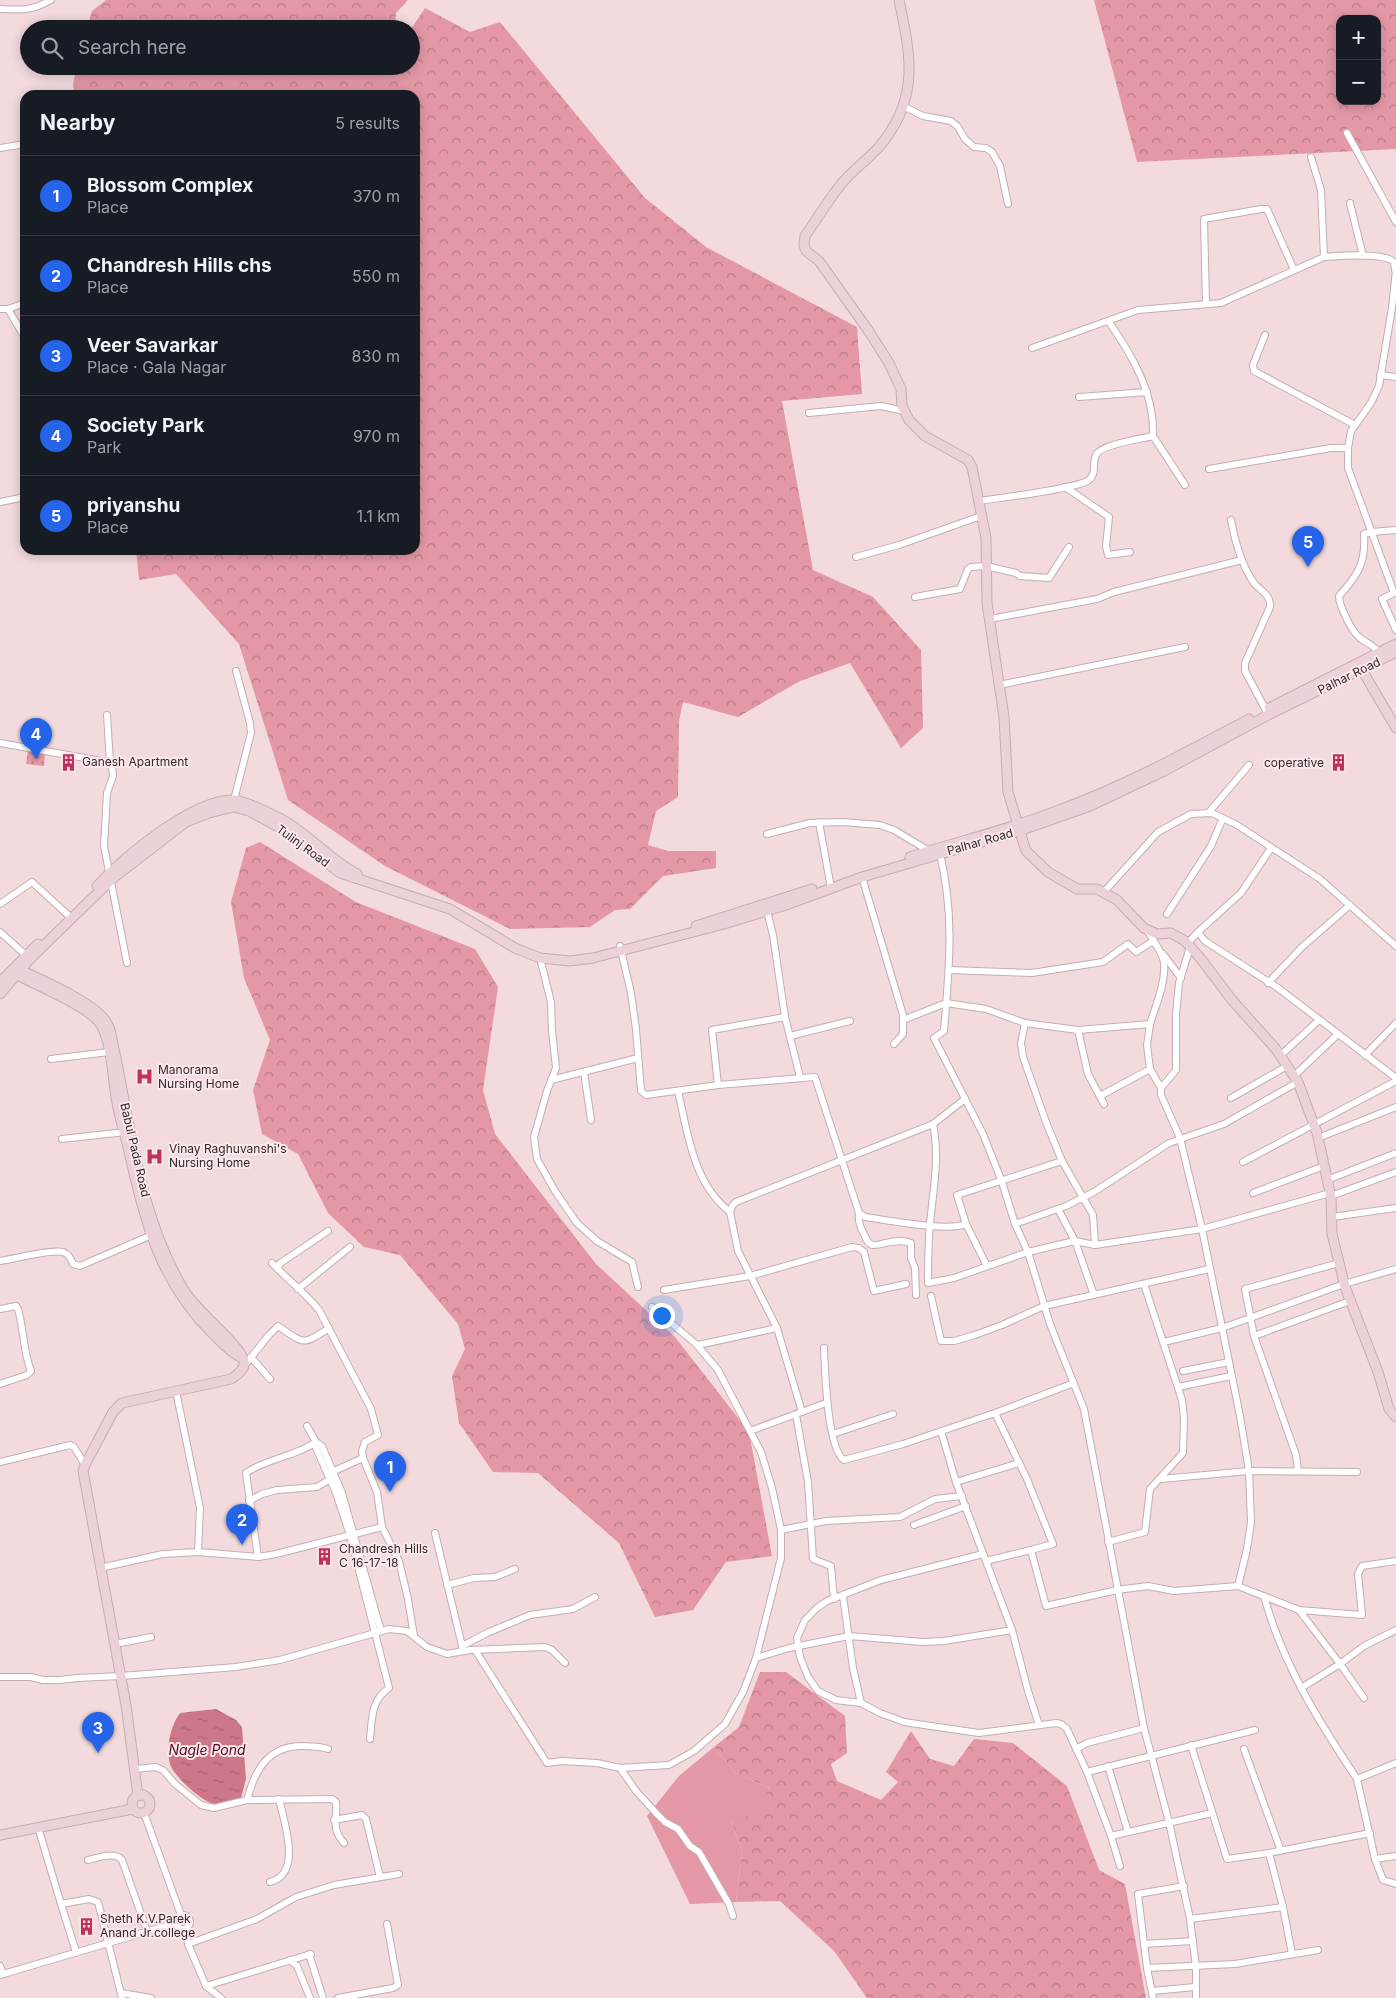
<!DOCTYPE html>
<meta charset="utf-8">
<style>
body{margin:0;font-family:Inter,sans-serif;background:#20242c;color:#f1f3f6}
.controls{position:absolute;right:15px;top:15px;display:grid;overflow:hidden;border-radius:10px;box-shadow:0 2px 12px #0003}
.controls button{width:45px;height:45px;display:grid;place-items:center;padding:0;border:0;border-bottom:1px solid #363941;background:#171b24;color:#f1f3f6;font:25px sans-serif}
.you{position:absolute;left:661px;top:1315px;width:18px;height:18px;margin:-12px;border:4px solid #fff;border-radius:50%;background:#1a73e8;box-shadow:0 0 0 8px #1a73e833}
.badge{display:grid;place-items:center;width:32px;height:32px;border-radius:50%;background:#2563eb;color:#fff;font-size:16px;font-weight:700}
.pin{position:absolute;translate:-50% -41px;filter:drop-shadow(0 1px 2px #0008)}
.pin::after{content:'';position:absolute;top:26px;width:18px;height:15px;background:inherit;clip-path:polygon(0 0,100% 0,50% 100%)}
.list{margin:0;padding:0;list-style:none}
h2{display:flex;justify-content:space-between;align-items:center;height:65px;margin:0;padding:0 20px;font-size:21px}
h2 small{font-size:16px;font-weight:400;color:#9ea1a6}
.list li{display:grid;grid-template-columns:32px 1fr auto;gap:15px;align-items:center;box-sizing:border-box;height:80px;padding:0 20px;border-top:1px solid #363941}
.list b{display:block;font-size:19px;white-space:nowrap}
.list p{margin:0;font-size:16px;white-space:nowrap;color:#9ea1a6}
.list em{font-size:16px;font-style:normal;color:#9ea1a6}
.icon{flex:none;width:28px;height:28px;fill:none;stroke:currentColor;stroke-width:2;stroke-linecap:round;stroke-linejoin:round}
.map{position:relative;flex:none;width:1396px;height:1998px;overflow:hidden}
.search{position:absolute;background:#171b24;box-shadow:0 2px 12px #0003;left:20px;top:20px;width:400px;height:55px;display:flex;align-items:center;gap:12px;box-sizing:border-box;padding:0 18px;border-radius:28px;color:#9ea1a6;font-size:19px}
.panel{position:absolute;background:#171b24;box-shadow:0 2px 12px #0003;left:20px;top:90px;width:400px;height:465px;border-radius:15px}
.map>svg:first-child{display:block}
.grass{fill:#e498a6}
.forest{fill:url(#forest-crowns);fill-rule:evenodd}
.park{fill:url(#park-dots)}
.water{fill:url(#water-ripples)}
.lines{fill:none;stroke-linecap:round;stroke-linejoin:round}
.street-casing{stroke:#c4adb0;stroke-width:8}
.secondary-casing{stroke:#c4adb0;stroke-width:11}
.street{stroke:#fff;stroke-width:6}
.secondary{stroke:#ecd2d7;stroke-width:9}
.labels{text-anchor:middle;stroke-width:4;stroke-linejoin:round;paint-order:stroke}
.street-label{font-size:12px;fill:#32292b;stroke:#fce8eb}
.poi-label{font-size:12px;fill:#32292b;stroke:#fce8eb;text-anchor:start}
.water-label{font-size:14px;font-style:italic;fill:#560723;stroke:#fce8eb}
</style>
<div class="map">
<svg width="1396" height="1998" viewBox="0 0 1396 1998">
<defs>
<pattern id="forest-crowns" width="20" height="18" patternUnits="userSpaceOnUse" patternTransform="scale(1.25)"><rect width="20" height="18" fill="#e498a6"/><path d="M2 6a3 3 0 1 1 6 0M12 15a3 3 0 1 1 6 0" fill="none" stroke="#b97c87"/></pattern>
<pattern id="park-dots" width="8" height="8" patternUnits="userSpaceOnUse" patternTransform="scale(1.25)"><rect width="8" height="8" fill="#e498a6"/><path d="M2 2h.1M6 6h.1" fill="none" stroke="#b97c87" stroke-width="1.8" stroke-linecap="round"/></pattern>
<pattern id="water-ripples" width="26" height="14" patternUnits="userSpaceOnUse" patternTransform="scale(1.25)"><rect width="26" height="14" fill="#cd7889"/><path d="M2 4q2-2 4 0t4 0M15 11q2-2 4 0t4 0" fill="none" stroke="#a76270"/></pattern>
</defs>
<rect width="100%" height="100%" fill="#f2dadd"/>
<polygon class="grass" points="714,1747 734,1772 769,1788 760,1814 731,1821 742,1851 736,1902 690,1904 647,1816 679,1776"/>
<g class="forest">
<polygon points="106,0 408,0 396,13 395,29 87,29 92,11"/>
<path d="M1094 0H1396V149L1137 162ZM1340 19H1377V101H1340Z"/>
<polygon points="425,8 470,32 500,22 645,198 706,247 857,327 862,394 782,401 813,570 873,597 921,650 923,728 901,748 850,663 800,681 738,717 683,702 679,721 678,797 656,811 648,845 668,851 716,851 716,868 663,876 630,909 615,910 590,927 510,929 385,866 288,800 239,644 176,574 139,580 136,550 415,550 415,95 74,95 73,84 77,66 411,66 411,29"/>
<polygon points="260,842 356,902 475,949 498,987 483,1090 495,1134 596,1264 675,1337 749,1432 772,1556 726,1562 693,1610 655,1617 619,1543 538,1473 493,1472 459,1423 452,1376 465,1349 458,1324 400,1255 364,1247 328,1213 298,1154 262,1134 253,1090 270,1040 244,978 231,902 246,848"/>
<polygon points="760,1672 786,1672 845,1716 847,1753 831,1764 837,1781 881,1800 898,1782 886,1772 911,1731 930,1759 954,1766 974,1739 1013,1743 1067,1786 1099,1870 1125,1884 1146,1998 867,1998 834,1951 780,1901 736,1902 742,1851 731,1821 759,1813 769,1788 734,1772 714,1747 739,1727"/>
</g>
<polygon class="park" points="28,750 45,754 44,766 26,764"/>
<path class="water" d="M216 1709 236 1720 242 1727 246 1779 241 1798C233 1801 220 1806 211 1803 200 1800 173 1775 170 1764 166 1747 170 1727 180 1713Z"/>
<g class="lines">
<defs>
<g id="street">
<path d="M0 9C22 10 32 11 51 0"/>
<polyline points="903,106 923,116 951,121 958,127 965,139 974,147 986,148 992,152 1000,166 1008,204"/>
<polyline points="1347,133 1396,222"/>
<polyline points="0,148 25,144"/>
<path d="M1311 157 1321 190 1324 257C1339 256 1384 252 1394 262L1395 270"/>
<polyline points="1350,203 1363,256"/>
<polyline points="1396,270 1392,308 1379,386 1371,403 1351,431 1348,448 1348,468 1394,593 1382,599 1396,630"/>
<polyline points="1206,304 1204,219 1261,209 1267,209 1294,270"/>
<polyline points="0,309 8,309 25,303"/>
<polyline points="8,309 25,338"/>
<polyline points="1265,335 1253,365 1254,371 1355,425"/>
<polyline points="1032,348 1138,310 1221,303 1324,257"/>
<polyline points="1380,375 1396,377"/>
<polyline points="1079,397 1147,392"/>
<polyline points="809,413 881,406 904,411"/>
<polyline points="1153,436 1185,485"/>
<polyline points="1209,469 1331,448 1348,448"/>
<polyline points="1065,487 1109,517 1106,546 1108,555 1130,552"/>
<path d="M979 501C998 498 1077 489 1089 480 1097 474 1092 463 1096 455 1101 444 1141 439 1153 436 1155 394 1132 355 1109 322"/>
<polyline points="0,502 25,497"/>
<path d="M1231 520C1235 541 1241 565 1254 583 1261 592 1271 594 1270 607L1245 663V671L1268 714"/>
<polyline points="856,557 899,545 981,516"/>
<polyline points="915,597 960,589 968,569 971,567 986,566 1016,573 1020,576 1049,578 1069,547"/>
<polyline points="990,619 1097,599 1114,592 1242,560"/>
<path d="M1379 653C1374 645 1368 644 1360 638 1352 632 1339 606 1339 596 1358 575 1366 563 1364 534L1372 532 1396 530"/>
<polyline points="999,685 1185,647"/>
<polyline points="107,715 110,763"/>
<polyline points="0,743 107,762 112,766 113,776 107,793 104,846 127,963"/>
<polyline points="233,804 251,733 250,723 236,671"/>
<polyline points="1209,812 1249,765"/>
<polyline points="819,822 831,888"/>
<polyline points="767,834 810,823 842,822 880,825 894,830 929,851"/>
<path d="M940 854C955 917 949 968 944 1031L934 1038 983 1134 1002 1182 1015 1224 1028 1252 1050 1324 1084 1409 1144 1728 1169 1822 1190 1919 1196 1967V1998"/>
<polyline points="862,877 903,1015 903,1034 894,1044"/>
<polyline points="1103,893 1158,832 1191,814 1212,813 1237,825 1320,879 1396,946"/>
<polyline points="0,904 32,882 68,915"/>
<polyline points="767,911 773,935 785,1017 800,1077"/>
<polyline points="1167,914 1211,846 1223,818"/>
<polyline points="0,932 29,958"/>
<polyline points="1198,932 1241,893 1271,848"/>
<polyline points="1187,944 1198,932 1205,941 1278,988 1396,1078"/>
<path d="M620 946 631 993 636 1029 641 1091 646 1095 718 1085 815 1077 859 1213 865 1217C887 1220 948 1232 966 1224L957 1195 1062 1161"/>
<polyline points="1190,947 1179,983 1176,1015 1176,1070 1161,1088 1161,1095 1180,1138 1202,1229 1240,1416 1249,1471 1251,1522 1247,1549 1238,1586"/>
<polyline points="1163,954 1181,978"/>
<polyline points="540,958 551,1002 552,1031 556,1068 547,1091 534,1137 537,1159 555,1191 577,1223 597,1241 632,1262 638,1287"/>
<polyline points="949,970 1032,973 1103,962 1128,944 1136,952 1153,941 1155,944"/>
<polyline points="1268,983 1302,947 1350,905"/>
<path d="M903 1020 946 1003 986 1009 1025 1023 1078 1030 1150 1024C1156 1005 1166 982 1164 962 1162 951 1152 939 1147 930"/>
<polyline points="1025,1023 1021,1043 1023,1057 1046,1122 1062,1161 1093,1215 1095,1245"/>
<polyline points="1078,1030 1088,1074 1104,1104"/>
<polyline points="790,1036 850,1021"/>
<polyline points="1365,1055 1396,1023"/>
<polyline points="1280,1056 1319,1020"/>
<polyline points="51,1059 109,1052"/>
<polyline points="1150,1069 1161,1088"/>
<polyline points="584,1072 591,1120"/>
<polyline points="1294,1076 1338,1034"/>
<polyline points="551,1080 638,1058"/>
<polyline points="718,1085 712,1030 785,1017"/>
<path d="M678 1091C688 1134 693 1183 730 1212"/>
<polyline points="1100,1096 1150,1069 1147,1045 1150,1024"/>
<polyline points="1231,1098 1287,1066"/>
<path d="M933 1124C940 1159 933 1190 930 1224 928 1244 928 1263 928 1283L954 1278 1028 1252 1053 1246 1075 1241 1095 1245 1202 1229 1330 1193"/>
<polyline points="1318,1138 1396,1107"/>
<polyline points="62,1139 125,1132"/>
<polyline points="1243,1162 1396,1081"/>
<polyline points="1327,1180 1396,1153"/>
<polyline points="1253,1193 1324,1166"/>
<polyline points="1331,1196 1396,1172"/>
<polyline points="1058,1209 1075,1241 1094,1295"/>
<path d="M859 1213C858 1222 860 1227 865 1236 866 1239 868 1243 872 1245 876 1247 896 1237 911 1243V1258L915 1268 916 1295"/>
<polyline points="1332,1217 1396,1208"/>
<polyline points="966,1224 987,1266"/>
<polyline points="1015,1224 1066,1206 1094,1192 1169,1143 1224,1124 1298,1082"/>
<path d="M0 1261C14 1259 51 1249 63 1252 69 1254 71 1259 73 1264L80 1266 154 1234"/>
<path d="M272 1263C287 1279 305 1293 319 1310L371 1409 378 1435 365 1442 362 1451 363 1458 377 1492 382 1527 399 1561 408 1599 414 1636"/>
<polyline points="278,1269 279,1264 328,1231"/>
<polyline points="298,1289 350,1247"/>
<polyline points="664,1290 750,1276 852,1247 859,1248 864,1252 874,1291 906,1284"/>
<polyline points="931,1296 941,1341 954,1341 975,1335 1002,1325 1044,1306 1209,1269"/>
<path d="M0 1309 16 1306 18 1309C24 1330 23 1351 31 1371L27 1375 0 1384"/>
<polyline points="1254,1336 1350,1301"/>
<polyline points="1164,1342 1222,1328 1344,1284 1396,1269"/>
<polyline points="698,1345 777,1328"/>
<path d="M824 1348C825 1370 827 1448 844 1460L903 1444 995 1413 1027 1479 1053 1544 1031 1550 1046 1606 1117 1590 1148 1586 1174 1591 1238 1586 1299 1610 1362 1615 1358 1574 1362 1566 1396 1561"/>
<polyline points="251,1357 270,1379"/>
<path d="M244 1366 269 1335 278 1326C304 1343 301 1347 329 1328"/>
<polyline points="1183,1371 1229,1362"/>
<polyline points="1178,1387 1231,1376"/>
<polyline points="176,1391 200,1508 198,1552"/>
<polyline points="802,1412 777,1328 738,1251 730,1212 732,1206 736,1202 933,1124 965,1099"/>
<polyline points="995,1413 1074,1383"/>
<polyline points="796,1415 808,1482 813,1559 831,1566 834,1599"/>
<path d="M307 1426 316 1442V1448L336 1493 350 1535 389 1688C371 1700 372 1719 370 1739"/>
<polyline points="750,1431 826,1403"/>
<polyline points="833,1434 893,1414"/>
<polyline points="316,1442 322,1446 342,1493 381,1631"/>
<polyline points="0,1462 70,1445 74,1447 85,1465"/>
<polyline points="334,1471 363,1458"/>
<polyline points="1298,1471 1296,1455 1254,1336 1245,1289 1339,1263"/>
<polyline points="1161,1479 1249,1471 1357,1472"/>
<polyline points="956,1482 1019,1463"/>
<polyline points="249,1501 262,1494 277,1490 317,1487 332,1478"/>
<polyline points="914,1525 966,1506"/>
<polyline points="781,1530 826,1521 900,1517 935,1499 962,1496"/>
<polyline points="435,1533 463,1650"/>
<polyline points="1108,1542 1145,1532 1150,1489 1183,1453 1184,1418 1182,1400 1144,1284"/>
<polyline points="983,1554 881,1580 827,1601 817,1608 805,1620 797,1638 800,1657 808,1677 818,1691 836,1700 861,1703 880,1713 904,1722 979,1733 1056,1723 1061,1724 1067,1729 1087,1772 1111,1836 1120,1866"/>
<path d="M258 1557 246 1473C267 1458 295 1457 316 1442"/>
<polyline points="986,1561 1031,1550"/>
<polyline points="100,1568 163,1554 198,1552 258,1557 276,1554 382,1527"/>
<polyline points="447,1585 474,1578 495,1577 515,1569"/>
<polyline points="843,1596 853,1668 861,1703"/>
<path d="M1264 1596C1282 1663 1319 1722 1357 1779L1396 1763"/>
<polyline points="1299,1610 1340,1664 1364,1646 1396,1630"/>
<polyline points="1012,1630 1028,1691 1039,1725"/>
<polyline points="115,1644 151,1637"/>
<polyline points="462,1646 487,1633 530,1615 573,1609 595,1597"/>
<polyline points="475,1650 547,1763 562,1761 597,1763 620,1768 669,1765 694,1751 725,1724 743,1692 756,1658 781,1558 781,1530 772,1488 761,1452 718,1370 696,1344 652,1307"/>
<polyline points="756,1658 789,1648 849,1636 923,1642 944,1641 1012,1630 956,1482 941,1431"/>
<polyline points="0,1677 31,1677 43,1680 60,1680 77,1678 121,1676 236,1667 280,1660 389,1629 407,1631 427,1647 447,1654 470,1650 545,1647 552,1650 565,1663"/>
<polyline points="1301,1688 1340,1664 1364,1698"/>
<polyline points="1191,1745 1227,1859 1269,1853 1370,1833"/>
<polyline points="1076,1749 1087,1743 1144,1728"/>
<polyline points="1244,1749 1281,1851"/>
<polyline points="1108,1766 1128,1832"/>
<polyline points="620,1768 636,1791 657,1814 665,1822 678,1829 690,1846 699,1852 729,1904 733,1916"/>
<path d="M135 1769 155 1767 163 1770 175 1784 201 1805 214 1808 247 1800C255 1769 269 1745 304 1746 312 1747 320 1746 328 1749"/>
<polyline points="1087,1772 1255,1730"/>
<polyline points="1357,1779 1375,1859 1396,1856"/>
<path d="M247 1800 332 1799 336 1802C338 1819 330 1827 344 1843"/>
<polyline points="144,1813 181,1915"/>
<polyline points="334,1820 362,1815 366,1819 380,1877"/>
<polyline points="38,1827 61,1904 89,1899 98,1902 122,1998"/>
<polyline points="1111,1836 1212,1813"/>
<polyline points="1269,1853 1283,1907 1292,1954"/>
<polyline points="1375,1859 1383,1880 1396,1884"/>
<path d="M88 1860C98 1858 114 1851 122 1860L147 1931"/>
<path d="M270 1882C303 1874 284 1822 279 1799"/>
<polyline points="61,1904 76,1952"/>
<circle cx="183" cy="1922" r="7"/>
<polyline points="1190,1919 1283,1907"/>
<polyline points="185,1929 188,1944 206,1986 221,1998"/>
<polyline points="188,1944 257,1919 296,1897 334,1885 399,1874"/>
<polyline points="1144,1944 1193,1941"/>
<polyline points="309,1954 323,1998"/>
<polyline points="290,1960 297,1966 310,1998"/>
<polyline points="0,1966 3,1974"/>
<polyline points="1147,1968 1235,1964 1318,1950"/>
<polyline points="0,1975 176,1923"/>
<polyline points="206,1986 311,1954"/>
<polyline points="1152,1991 1195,1987"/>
<polyline points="121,1993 151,1998"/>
<polyline points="338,1998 393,1988 398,1985 387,1924"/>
<polyline points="1153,1998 1147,1968 1138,1894 1184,1886"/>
</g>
<g id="secondary">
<path d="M899 0C911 57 920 100 878 148 867 160 853 170 842 183 829 199 817 219 805 236L804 245 806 251 819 261 868 330 889 363 901 389 902 406 909 420 925 436 968 460 972 467 986 538 987 603 1004 717 1008 792 1026 851 1048 872 1077 889H1097L1117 900 1144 928 1157 934 1171 933 1185 941 1201 959 1232 1000 1275 1048 1298 1082 1317 1133 1331 1197 1332 1234 1345 1287 1378 1372 1389 1409 1396 1417"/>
<polyline points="1362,670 1396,728"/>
<polyline points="1269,708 1396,644"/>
<path d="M910 857C959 841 1011 829 1059 810 1125 786 1187 752 1249 719"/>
<path d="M97 886C124 857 193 799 234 800 247 801 271 814 283 820 310 835 330 860 357 874"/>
<polyline points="696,926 812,889"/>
<path d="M16 968C39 979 91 1001 105 1020 107 1023 109 1027 110 1030 130 1118 137 1214 185 1292 197 1311 241 1346 244 1361 246 1369 237 1375 231 1379L122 1403 113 1412 85 1465 83 1471 126 1705 138 1796"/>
<path d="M14 973C34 985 90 1006 101 1025 112 1043 113 1082 117 1103 120 1119 125 1135 129 1151 144 1220 160 1282 213 1334 222 1343 230 1352 242 1358"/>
<polyline points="0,982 38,944"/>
<polyline points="0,994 30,959 112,879 186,822 209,813 233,807 249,811 284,830 340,873 450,909 515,948 540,958 570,961 593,958 724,924 786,905 862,877 1019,831 1090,806 1164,771 1268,715 1396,652"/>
<circle cx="141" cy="1804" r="9"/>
<polyline points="0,1835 133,1809"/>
</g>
</defs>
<use href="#street" class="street-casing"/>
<use href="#secondary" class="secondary-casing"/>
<use href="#street" class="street"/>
<use href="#secondary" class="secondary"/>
</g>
<defs>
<symbol id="building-bare" viewBox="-9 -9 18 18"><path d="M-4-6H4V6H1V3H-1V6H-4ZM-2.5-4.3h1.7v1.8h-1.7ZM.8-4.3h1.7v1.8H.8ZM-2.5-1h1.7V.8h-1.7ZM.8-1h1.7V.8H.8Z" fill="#bf305c" stroke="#fce8eb" stroke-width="2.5" paint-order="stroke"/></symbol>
<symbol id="hospital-bare" viewBox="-9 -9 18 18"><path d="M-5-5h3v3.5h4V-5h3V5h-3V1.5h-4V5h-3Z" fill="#bf305c" stroke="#fce8eb" stroke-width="2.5" paint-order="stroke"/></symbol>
</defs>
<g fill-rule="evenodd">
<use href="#building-bare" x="56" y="750" width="25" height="25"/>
<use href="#building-bare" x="1326" y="750" width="25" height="25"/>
<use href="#hospital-bare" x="132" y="1064" width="25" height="25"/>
<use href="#hospital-bare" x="142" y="1144" width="25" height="25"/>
<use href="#building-bare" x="312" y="1544" width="25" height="25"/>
<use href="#building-bare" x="74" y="1914" width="25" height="25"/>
</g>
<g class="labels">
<g class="street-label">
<text transform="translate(1349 676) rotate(-26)" y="4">Palhar Road</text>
<text transform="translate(980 842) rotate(-16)" y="4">Palhar Road</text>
<text transform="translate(303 846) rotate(36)" y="4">Tulinj Road</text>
<text transform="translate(135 1150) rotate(77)" y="4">Babul Pada Road</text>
</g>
<g class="poi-label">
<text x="82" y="766">Ganesh Apartment</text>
<text x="1324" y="767" text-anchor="end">coperative</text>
<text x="158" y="1074">Manorama<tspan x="158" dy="14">Nursing Home</tspan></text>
<text x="169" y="1153">Vinay Raghuvanshi's<tspan x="169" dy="14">Nursing Home</tspan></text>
<text x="339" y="1553">Chandresh Hills<tspan x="339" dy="14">C 16-17-18</tspan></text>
<text x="100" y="1923">Sheth K.V.Parek<tspan x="100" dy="14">Anand Jr.college</tspan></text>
</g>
<g class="water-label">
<text x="207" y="1755">Nagle Pond</text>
</g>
</g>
</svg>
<div class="controls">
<button>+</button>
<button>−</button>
</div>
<div class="you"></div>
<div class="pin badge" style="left:390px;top:1492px">1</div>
<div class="pin badge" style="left:242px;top:1545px">2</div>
<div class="pin badge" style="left:98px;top:1753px">3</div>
<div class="pin badge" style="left:36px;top:759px">4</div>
<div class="pin badge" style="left:1308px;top:567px">5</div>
<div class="search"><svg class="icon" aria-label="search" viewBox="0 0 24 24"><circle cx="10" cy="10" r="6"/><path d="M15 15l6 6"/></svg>Search here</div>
<section class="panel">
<h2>Nearby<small>5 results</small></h2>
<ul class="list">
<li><span class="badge">1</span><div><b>Blossom Complex</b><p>Place</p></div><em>370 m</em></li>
<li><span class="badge">2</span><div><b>Chandresh Hills chs</b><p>Place</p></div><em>550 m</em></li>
<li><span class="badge">3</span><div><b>Veer Savarkar</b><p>Place · Gala Nagar</p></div><em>830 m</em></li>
<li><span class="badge">4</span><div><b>Society Park</b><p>Park</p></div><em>970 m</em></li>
<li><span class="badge">5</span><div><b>priyanshu</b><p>Place</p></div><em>1.1 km</em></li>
</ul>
</section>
</div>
